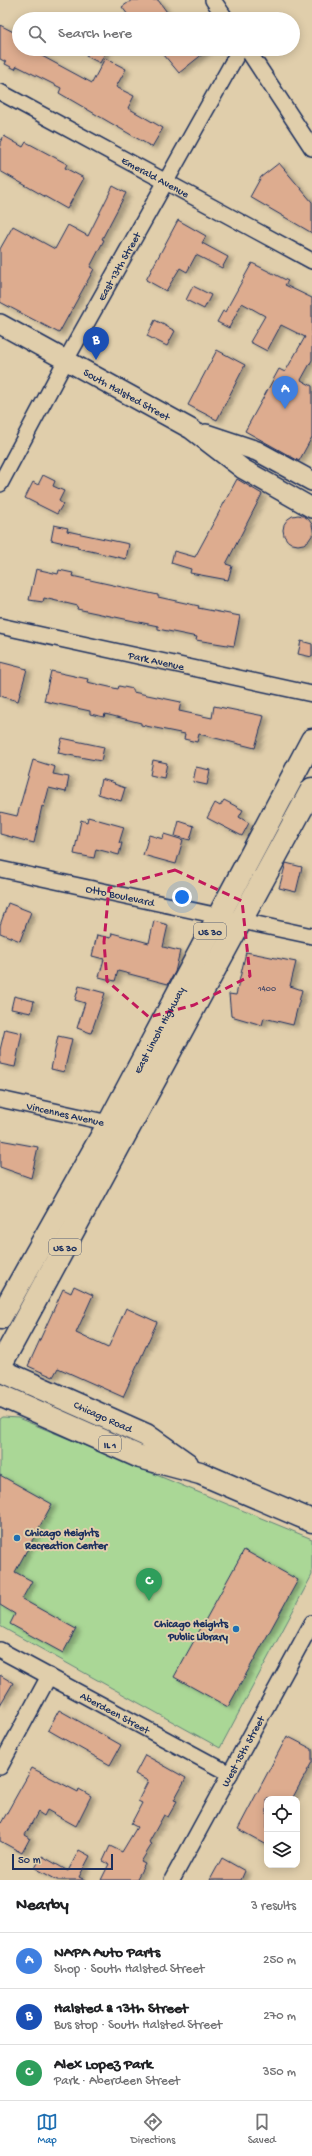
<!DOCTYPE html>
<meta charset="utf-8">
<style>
body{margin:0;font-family:"Gochi Hand",sans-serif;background:#f6f6f6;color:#202124}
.controls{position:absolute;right:12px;bottom:12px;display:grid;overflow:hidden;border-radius:8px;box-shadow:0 2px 10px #0003}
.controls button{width:36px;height:36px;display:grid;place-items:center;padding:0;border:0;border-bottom:1px solid #e0e0e0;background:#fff;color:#202124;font:20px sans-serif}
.scale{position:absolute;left:12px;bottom:10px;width:101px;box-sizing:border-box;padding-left:4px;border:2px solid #1b2f5e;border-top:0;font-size:11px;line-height:14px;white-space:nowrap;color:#1b2f5e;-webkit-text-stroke:3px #e0ceab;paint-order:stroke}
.you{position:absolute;left:182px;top:897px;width:14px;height:14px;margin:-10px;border:3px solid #fff;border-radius:50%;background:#1a73e8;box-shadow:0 0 0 6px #1a73e833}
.badge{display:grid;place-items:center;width:26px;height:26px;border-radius:50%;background:#1f6fb2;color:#fff;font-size:13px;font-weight:700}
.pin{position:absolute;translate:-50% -33px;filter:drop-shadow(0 1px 2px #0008)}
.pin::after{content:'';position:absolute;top:21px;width:14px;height:12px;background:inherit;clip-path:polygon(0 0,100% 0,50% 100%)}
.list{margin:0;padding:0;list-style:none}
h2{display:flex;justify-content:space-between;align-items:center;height:52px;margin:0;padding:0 16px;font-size:17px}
h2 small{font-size:13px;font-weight:400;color:#757577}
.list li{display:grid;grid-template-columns:26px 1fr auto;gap:12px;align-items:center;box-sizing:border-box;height:56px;padding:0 16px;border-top:1px solid #e0e0e0}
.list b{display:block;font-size:15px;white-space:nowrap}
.list p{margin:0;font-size:13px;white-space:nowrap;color:#757577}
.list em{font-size:13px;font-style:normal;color:#757577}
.icon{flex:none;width:22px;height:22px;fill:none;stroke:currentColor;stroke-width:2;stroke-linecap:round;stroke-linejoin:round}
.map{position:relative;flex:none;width:312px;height:1880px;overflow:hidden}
.search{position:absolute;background:#fff;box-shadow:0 2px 10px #0003;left:12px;right:12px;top:12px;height:44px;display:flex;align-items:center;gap:10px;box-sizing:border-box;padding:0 14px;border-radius:22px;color:#757577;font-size:15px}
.sheet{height:220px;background:#fff}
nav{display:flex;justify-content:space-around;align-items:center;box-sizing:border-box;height:56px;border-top:1px solid #e0e0e0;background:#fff;font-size:11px;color:#757577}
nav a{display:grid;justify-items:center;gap:2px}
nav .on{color:#1f6fb2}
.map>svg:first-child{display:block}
.green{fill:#aad796;stroke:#62837a}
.building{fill:#ddac8f;stroke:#1b2f5e;filter:url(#shadow)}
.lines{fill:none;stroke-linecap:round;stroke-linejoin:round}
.minor-casing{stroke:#1b2f5e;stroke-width:18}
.tertiary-casing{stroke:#1b2f5e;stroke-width:22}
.primary-casing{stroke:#1b2f5e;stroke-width:25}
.minor{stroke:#e0ceab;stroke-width:15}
.tertiary{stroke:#e0ceab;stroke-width:19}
.primary{stroke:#e0ceab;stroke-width:22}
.marked{fill:none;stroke:#c2185b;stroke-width:3;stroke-dasharray:8 5;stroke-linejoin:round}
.poi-dot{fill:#1f6fb2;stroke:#e0ceab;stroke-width:1.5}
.labels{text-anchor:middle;stroke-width:4;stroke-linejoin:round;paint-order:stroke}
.number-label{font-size:9px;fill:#4c4e6a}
.shield{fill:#e0ceab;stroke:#565f75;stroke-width:1}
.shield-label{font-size:10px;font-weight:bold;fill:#1b2f5e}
.street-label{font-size:11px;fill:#1b2f5e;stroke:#e0ceab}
.poi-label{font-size:11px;font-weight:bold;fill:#1b2f5e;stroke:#e0ceab;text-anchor:start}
</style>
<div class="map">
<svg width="312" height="1880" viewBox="0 0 312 1880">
<defs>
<filter id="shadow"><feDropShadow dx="4.5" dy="2.5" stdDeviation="2" flood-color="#0004"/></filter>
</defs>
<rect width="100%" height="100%" fill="#e0ceab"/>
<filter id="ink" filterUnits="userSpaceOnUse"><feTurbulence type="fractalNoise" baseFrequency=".025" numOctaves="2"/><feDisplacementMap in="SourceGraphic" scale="8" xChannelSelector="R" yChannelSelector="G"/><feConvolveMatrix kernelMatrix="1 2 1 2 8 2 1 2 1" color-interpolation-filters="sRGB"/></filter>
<g filter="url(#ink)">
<polygon class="green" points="3,1417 18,1418 312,1539 312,1575 220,1748 0,1626 0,1419"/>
<g class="building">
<polygon points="132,0 158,0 172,19 131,19 122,7"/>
<polygon points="0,25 19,35 19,49 29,49 92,83 105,58 126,69 116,87 134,96 128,108 163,128 152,147 59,93 61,88 17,66 15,69 5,64 6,62 0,59"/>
<polygon points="90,49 107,49 100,63 86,56"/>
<polygon points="159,49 209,49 179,73"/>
<polygon points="4,136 23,147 26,142 67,164 65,168 84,178 67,209 0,171 0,142"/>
<polygon points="279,163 312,202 312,233 250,197 261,177"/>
<polygon points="113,186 126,193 102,239 104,240 90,267 94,269 59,333 0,302 0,249 13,226 55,249 68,225 88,236"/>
<polygon points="178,220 206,236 202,243 228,257 222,268 196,255 187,272 180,268 166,291 146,280"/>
<polygon points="252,263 288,281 285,285 312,298 312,360 301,380 312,386 312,437 299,461 245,431 279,369 285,372 305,337 281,325 267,351 250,342 265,316 242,303 229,328 217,322 223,311 225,312"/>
<polygon points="193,286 211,295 204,309 186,300"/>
<polygon points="155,320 175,331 167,346 147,336"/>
<polygon points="217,350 245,365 217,420 188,405"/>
<polygon points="43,475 55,481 53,486 64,491 59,501 63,504 57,514 25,498 33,482 38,485"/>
<polygon points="237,479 262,494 226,564 232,566 228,580 190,573 191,569 171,563 174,551 195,557"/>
<circle cx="298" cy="530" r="15"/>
<polygon points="54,525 68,528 67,531 129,544 126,559 77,548 78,546 51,540"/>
<polygon points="36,569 58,574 59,570 73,573 72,576 158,595 158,597 199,606 198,608 240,616 234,646 196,640 197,637 158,629 158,626 77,609 78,606 44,598 43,602 29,600"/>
<polygon points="301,641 312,644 312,657 298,654"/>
<polygon points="0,662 27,669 18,701 0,696"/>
<polygon points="51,671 88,679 87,682 118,689 119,686 133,689 133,692 181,702 179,711 212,718 214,706 264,716 255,748 199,734 197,742 184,739 185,734 141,725 141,723 105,714 104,717 90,714 90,711 44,701"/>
<polygon points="62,738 104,747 101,761 58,753"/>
<polygon points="33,760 55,767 53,774 69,777 66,792 49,788 44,807 42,806 34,843 0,834 0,812 17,816"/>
<polygon points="153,760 167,763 164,778 150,775"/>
<polygon points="196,767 210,770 207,785 193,782"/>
<polygon points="101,779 115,783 114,784 125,788 121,801 98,794"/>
<polygon points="224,800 243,810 239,817 249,823 242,836 207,818 215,803 220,806"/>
<polygon points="88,817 124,827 119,843 122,843 119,855 96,849 94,858 74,854 81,820 87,822"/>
<polygon points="179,821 194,826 190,840 175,836"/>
<polygon points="164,834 183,840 176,864 143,855 149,835 163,839"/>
<polygon points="286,863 302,867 296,892 279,888"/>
<polygon points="8,903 31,912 20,941 0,933 0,925"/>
<polygon points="154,921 168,925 163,947 180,951 175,972 168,984 118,971 115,981 99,977 104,959 92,956 97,935 111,938 112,933 149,943"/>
<polygon points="246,952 296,962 290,986 302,990 293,1025 264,1018 262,1025 231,1016 229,994 236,995"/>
<polygon points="79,986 105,993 91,1033 77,1028 85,1003 75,1000"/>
<polygon points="14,996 34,1001 31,1013 11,1009"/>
<polygon points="5,1029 22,1033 15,1067 0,1064 0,1050"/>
<polygon points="58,1036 72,1039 64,1072 51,1069"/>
<polygon points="0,1140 38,1147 31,1178 0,1167"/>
<polygon points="74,1286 93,1295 76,1333 108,1348 126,1308 157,1322 123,1397 58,1368 53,1377 28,1366 63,1289 71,1293"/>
<polygon points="0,1475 52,1504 15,1572 32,1581 22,1599 76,1629 63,1653 10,1624 15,1614 0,1605"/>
<polygon points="244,1550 298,1580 228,1707 174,1677"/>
<polygon points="0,1675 13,1683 0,1705"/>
<polygon points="59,1710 121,1745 110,1765 48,1730"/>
<polygon points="287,1736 312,1749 312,1762 292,1799 267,1799 267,1845 238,1829"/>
<polygon points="145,1755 186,1778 174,1800 177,1801 168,1817 164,1815 149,1842 152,1844 141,1862 145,1864 136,1880 101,1880 109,1864 103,1861 110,1846 122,1852 137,1827 131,1824 142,1803 138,1801 148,1781 135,1774"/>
<polygon points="32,1768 78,1792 79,1789 91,1796 76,1826 47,1810 44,1816 38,1812 25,1835 30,1838 22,1853 0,1841 0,1825"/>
<polygon points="79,1850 90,1856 79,1877 85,1880 57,1880 35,1868 42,1856 68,1871"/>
<polygon points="222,1858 245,1871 241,1880 210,1880"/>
</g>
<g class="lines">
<defs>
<g id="minor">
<polyline points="213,0 226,19"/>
<polyline points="247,49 312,148"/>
<path id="s1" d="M0 92 312 261"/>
<path id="s2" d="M0 484 66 360 240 49"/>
<path id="s3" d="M0 626 312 694"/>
<path id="s4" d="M0 869 312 936"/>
<path id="s5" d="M0 1099 118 1125"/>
<path id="s6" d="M0 1650 230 1774"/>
<polyline points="0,1767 49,1676"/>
<path id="s7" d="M172 1880 312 1623"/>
</g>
<g id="tertiary">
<path id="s8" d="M0 324 191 429 243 469 312 508"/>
<polyline points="206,434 257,451 312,481"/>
</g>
<g id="primary">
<path id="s9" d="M0 1318 109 1123 312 740"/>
<polyline points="0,1366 312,789"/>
<path id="s10" d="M0 1370 146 1435 187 1464"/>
<polyline points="0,1395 140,1457 200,1473 312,1521"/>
</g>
</defs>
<use href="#minor" class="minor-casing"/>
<use href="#tertiary" class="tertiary-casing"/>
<use href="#primary" class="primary-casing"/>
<use href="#minor" class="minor"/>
<use href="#tertiary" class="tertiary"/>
<use href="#primary" class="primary"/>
</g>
</g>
<path class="marked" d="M175 870 242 901 250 976 194 1005 149 1017 107 981 104 942 109 888Z"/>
<g class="poi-dot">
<circle cx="17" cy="1538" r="4"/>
<circle cx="236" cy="1629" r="4"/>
</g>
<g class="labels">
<g class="number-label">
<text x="267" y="991">1400</text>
</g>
<g class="shield">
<rect x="194" y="923" width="32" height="16" rx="3"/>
<rect x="49" y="1239" width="32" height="16" rx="3"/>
<rect x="99" y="1436" width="22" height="16" rx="3"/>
</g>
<g class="shield-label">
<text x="210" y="935">US 30</text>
<text x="65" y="1251">US 30</text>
<text x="110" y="1448">IL 1</text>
</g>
<g class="street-label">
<text dy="4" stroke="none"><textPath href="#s1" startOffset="177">Emerald Avenue</textPath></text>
<text dy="4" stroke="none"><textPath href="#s2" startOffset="248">East 13th Street</textPath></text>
<text dy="4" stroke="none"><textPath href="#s8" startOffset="145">South Halsted Street</textPath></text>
<text dy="4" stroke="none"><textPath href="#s3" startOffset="160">Park Avenue</textPath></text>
<text dy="4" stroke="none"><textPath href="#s4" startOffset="123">Otto Boulevard</textPath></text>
<text dy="4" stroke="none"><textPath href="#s9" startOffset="329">East Lincoln Highway</textPath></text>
<text dy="4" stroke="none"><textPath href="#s5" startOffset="67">Vincennes Avenue</textPath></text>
<text dy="4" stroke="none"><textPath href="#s10" startOffset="113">Chicago Road</textPath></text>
<text dy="4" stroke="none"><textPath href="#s6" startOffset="131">Aberdeen Street</textPath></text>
<text dy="4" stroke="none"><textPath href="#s7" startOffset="147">West 15th Street</textPath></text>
</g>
<g class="poi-label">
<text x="25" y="1536">Chicago Heights<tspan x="25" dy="13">Recreation Center</tspan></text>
<text x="228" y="1627" text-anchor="end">Chicago Heights<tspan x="228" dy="13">Public Library</tspan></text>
</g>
</g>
</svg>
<div class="controls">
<button><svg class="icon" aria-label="locate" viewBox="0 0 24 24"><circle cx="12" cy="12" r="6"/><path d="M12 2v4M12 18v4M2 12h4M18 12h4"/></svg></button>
<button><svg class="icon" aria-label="layers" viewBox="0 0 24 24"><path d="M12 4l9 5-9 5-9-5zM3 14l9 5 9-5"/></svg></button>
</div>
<div class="scale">50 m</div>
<div class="you"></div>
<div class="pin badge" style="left:285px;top:409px;background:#3f7fe0">A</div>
<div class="pin badge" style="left:96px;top:360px;background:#1a4fb4">B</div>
<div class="pin badge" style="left:149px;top:1601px;background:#2e9e5b">C</div>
<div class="search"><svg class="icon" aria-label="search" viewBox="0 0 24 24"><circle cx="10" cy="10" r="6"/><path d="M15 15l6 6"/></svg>Search here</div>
</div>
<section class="sheet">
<h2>Nearby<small>3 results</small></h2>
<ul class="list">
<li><span class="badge" style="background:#3f7fe0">A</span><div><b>NAPA Auto Parts</b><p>Shop · South Halsted Street</p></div><em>250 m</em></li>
<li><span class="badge" style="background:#1a4fb4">B</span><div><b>Halsted &amp; 13th Street</b><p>Bus stop · South Halsted Street</p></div><em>270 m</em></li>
<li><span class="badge" style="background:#2e9e5b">C</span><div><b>Alex Lopez Park</b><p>Park · Aberdeen Street</p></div><em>350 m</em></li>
</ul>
</section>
<nav>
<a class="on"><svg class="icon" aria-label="map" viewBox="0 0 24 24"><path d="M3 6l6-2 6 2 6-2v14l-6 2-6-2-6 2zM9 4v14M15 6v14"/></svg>Map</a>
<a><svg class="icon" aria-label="directions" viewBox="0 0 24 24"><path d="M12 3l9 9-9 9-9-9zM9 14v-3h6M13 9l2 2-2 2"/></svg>Directions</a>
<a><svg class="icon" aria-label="saved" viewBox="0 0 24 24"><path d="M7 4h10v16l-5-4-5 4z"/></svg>Saved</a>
</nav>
